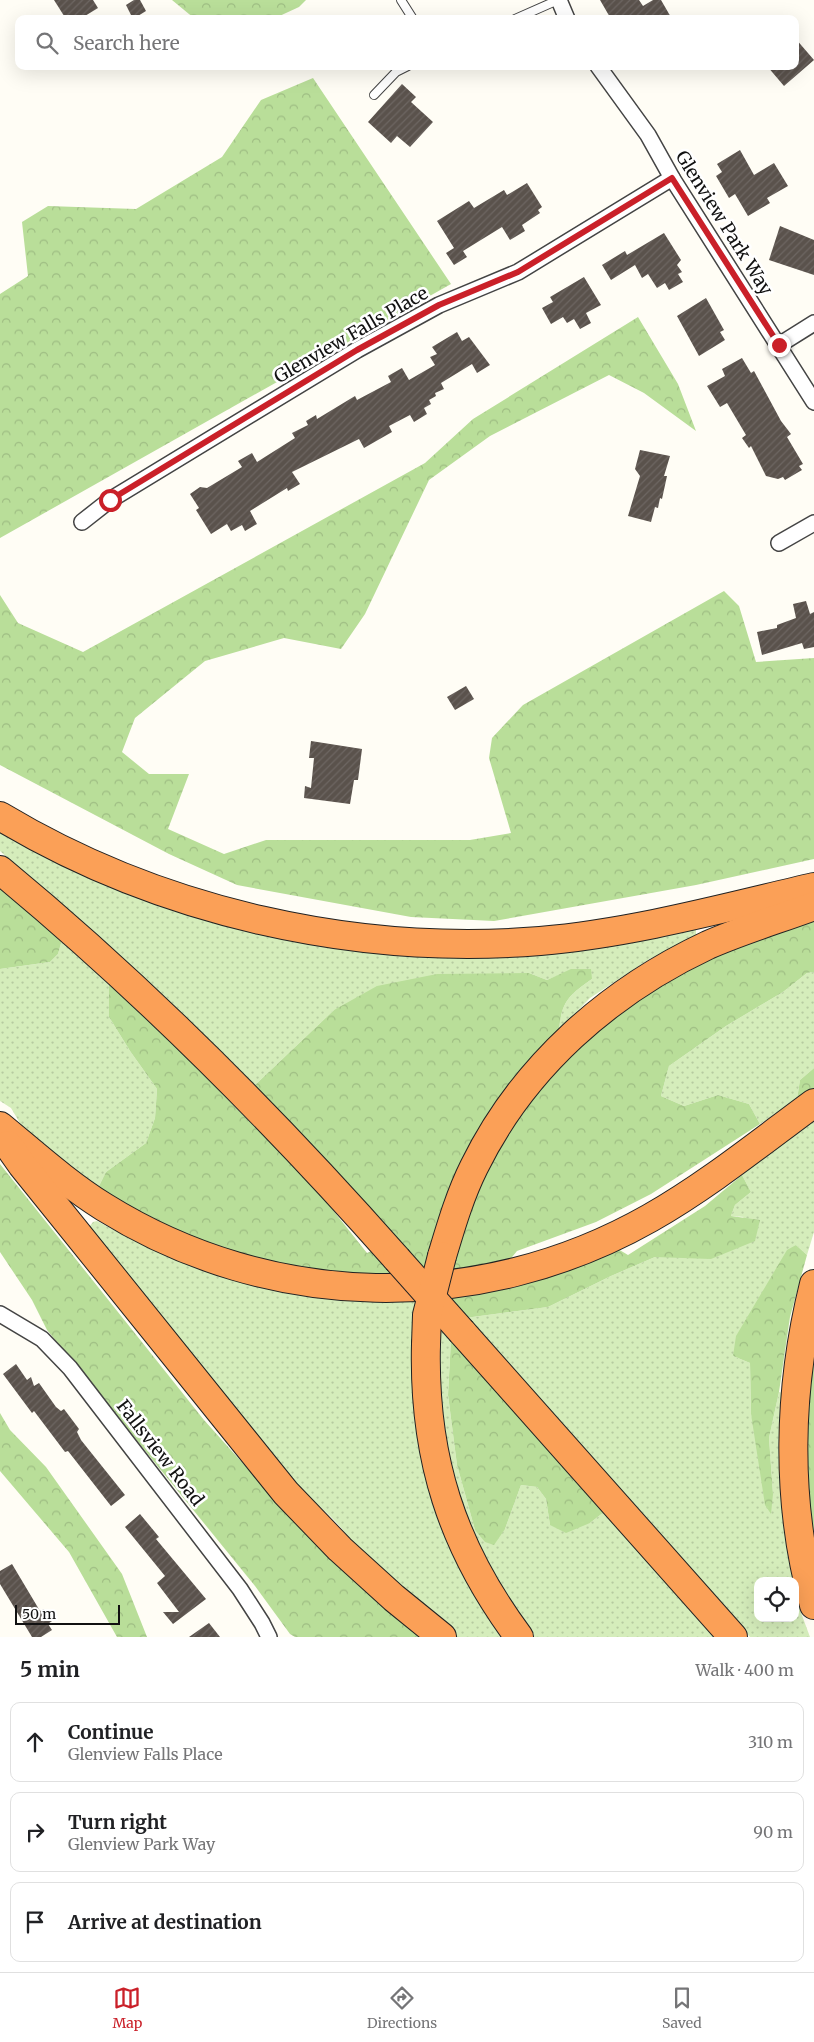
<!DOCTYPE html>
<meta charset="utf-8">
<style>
body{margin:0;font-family:Merriweather,serif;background:#f2f2f2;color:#202124}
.controls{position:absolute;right:15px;bottom:15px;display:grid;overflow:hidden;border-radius:10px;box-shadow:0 5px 20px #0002}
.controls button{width:45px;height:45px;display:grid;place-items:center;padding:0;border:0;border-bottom:1px solid #e0e0e0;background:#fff;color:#202124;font:25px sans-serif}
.scale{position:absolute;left:15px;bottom:12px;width:105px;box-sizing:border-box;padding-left:5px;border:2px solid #111;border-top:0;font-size:14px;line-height:18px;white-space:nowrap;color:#111;-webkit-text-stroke:4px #fff;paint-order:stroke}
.stop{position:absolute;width:15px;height:15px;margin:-11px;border:4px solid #ca2029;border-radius:50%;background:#fff}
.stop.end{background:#ca2029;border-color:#fff;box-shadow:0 1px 5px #0008}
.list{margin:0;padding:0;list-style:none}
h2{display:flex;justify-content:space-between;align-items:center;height:65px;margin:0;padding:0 20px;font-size:21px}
h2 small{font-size:16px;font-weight:400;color:#757577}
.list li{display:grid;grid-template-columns:32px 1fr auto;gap:15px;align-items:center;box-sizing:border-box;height:80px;margin:0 10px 10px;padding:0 10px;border:1px solid #e0e0e0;border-radius:10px}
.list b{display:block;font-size:19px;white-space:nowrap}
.list p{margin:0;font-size:16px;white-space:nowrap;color:#757577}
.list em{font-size:16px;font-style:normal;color:#757577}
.icon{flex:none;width:28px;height:28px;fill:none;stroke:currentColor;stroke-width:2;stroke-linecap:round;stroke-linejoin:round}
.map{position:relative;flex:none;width:814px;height:1637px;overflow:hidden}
.search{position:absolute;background:#fff;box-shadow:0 5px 20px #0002;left:15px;right:15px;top:15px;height:55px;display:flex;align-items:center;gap:12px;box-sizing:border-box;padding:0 18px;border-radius:10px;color:#757577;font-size:19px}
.sheet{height:335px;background:#fff}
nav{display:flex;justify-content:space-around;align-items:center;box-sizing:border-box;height:70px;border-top:1px solid #e0e0e0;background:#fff;font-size:14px;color:#757577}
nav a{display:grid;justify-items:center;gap:2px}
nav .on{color:#ca2029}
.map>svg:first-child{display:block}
.grass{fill:url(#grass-dots)}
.forest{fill:url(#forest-crowns)}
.building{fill:url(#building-hatch)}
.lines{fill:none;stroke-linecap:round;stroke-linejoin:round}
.service-casing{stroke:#444;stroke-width:10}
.minor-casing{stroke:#444;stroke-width:18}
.motorway-casing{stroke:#222;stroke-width:30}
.service{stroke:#fff;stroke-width:8}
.minor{stroke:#fff;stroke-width:15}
.motorway{stroke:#fba057;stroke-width:28}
.motorway-bridge-casing{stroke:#222;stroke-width:30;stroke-linecap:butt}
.motorway-bridge{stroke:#fba057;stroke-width:28}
.route{stroke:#ca2029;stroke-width:6}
.labels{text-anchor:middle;stroke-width:5;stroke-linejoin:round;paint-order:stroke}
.street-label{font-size:18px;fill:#111;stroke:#fff}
</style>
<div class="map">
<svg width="814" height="1637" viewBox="0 0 814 1637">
<defs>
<pattern id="grass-dots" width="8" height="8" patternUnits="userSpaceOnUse" patternTransform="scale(1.25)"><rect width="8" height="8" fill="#d5edbb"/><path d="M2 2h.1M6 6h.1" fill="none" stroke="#b6caa0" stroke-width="1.8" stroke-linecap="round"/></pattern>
<pattern id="forest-crowns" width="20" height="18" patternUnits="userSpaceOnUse" patternTransform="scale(1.25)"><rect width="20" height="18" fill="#b9de99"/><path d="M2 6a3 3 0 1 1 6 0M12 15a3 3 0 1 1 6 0" fill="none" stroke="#9ebd83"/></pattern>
<pattern id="building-hatch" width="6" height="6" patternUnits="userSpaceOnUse" patternTransform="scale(1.25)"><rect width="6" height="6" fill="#5a524c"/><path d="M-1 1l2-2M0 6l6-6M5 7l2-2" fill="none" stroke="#6d6662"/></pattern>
</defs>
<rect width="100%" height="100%" fill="#fffdf5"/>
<g class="grass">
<path d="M0 828 253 930H696V935L659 956 651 958 590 998 559 1030C562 1001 568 996 592 979L571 970 547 980 529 973 334 1010 254 1086 145 980 0 851Z"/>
<polygon points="62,940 109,983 109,1017 130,1051 157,1089 155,1118 146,1143 106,1172 98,1188 27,1135 11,1108 0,1101 0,969 50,962 58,954"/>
<polygon points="814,972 814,1068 800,1080 797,1099 760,1124 749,1104 718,1095 684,1106 661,1096 669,1066 726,1026 783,992 807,973"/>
<polygon points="814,1117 814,1232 807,1255 796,1245 733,1356 750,1363 751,1414 773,1494 769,1438 779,1392 783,1393 795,1581 758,1581 758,1618 795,1618 795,1582 800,1610 810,1637 750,1637 465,1318 548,1307 611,1276 655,1257 675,1257 744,1217 731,1216 735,1205 751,1192 742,1175"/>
<path d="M97 1221C141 1245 189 1266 237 1281 294 1299 358 1302 417 1302L412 1357 413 1394 423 1468 432 1498 503 1637H457L356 1552C352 1535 319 1503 303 1495L89 1227 93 1222Z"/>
<polygon points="440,1326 451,1339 448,1395 457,1465 475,1530 505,1529 521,1485 537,1487 546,1499 550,1525 590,1523 604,1512 715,1637 526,1637 459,1517 439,1412"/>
</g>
<g class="forest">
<polygon points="172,0 306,0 299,7 273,19 195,19"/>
<polygon points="313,78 451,284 0,538 0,294 28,276 22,222 48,206 136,209 222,157 261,100"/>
<polygon points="638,317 678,384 696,431 644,393 609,375 490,436 429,480 365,614 341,649 284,638 205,661 135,718 122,752 149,774 189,774 168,829 224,854 266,840 470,840 511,833 489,758 492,738 523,705 724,591 739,606 756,662 814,658 814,859 696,885 494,921 411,917 237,885 169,854 0,765 0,595 18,623 83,652 425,463 473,419"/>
<polygon points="0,887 62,940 58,954 50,962 0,969"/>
<polygon points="814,917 814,972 807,973 783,992 726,1026 669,1066 661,1096 684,1106 718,1095 749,1104 760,1124 651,1194 596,1222 517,1251 508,1262 450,1272 469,1203 506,1126 583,1036 698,959"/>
<path d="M571 969H591L592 979C568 996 562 1001 559 1030L425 1272 254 1086 334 1010 377 986 437 974 529 973 547 980Z"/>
<polygon points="109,983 158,1027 237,1109 309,1180 367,1253 372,1251 398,1279 271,1266 171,1233 98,1188 106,1172 146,1143 155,1118 157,1089 130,1051 109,1017"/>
<polygon points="814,1068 814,1088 797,1099 800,1080"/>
<polygon points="0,1164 204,1420 300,1527 421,1637 295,1637 290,1634 255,1586 47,1330 32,1300 0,1252"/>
<polygon points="742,1175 751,1192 735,1205 731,1216 760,1220 755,1241 711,1259 655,1257 611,1276 548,1307 465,1318 448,1299 512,1288 563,1272 618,1249 628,1255 705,1206"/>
<polygon points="796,1245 807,1255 790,1317 779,1392 769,1438 773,1494 771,1514 765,1505 751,1414 750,1363 733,1356 736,1336 787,1250"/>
<polygon points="814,1321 814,1560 802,1456"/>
<polygon points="451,1339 604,1512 590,1523 566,1533 550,1525 546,1499 537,1487 521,1485 505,1529 494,1545 485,1542 475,1530 457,1465 448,1395"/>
<polygon points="0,1413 10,1430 46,1467 122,1574 147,1637 117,1637 69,1552 0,1471"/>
</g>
<g class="building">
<polygon points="54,0 93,0 98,8 80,19 66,19"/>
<polygon points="134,0 140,0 146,11 133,19 126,5"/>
<polygon points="600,0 639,0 643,6 653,0 661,0 672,19 611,19"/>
<polygon points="795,38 814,60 784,86 767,66 795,66"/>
<polygon points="402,84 416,97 411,102 433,122 410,147 397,136 391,143 368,122"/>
<polygon points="740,150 754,175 774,163 788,186 767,198 770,203 748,216 735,194 729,198 716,176 722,172 717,164"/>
<polygon points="527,183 542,207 538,210 540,213 522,225 525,231 510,240 502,227 463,251 467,257 454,265 446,253 454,248 437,221 469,201 474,208 504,190 507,195"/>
<polygon points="780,226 814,240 814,275 769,260"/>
<polygon points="664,233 681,260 677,265 682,272 678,274 683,282 669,290 665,283 657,288 648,274 642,278 635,265 611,280 602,265 625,251 627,255"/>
<polygon points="584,277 601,305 586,313 591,323 580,329 574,319 567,323 563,317 551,324 542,308 553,302 550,297"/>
<polygon points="706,298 724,330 720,332 725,340 699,356 677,316"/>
<polygon points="457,332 462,341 469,337 490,365 477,373 472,364 441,383 444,389 435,393 436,396 429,400 431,404 424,408 427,414 414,422 410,415 389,426 392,432 364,448 359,439 292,472 300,484 288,491 287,488 250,511 257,524 245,531 242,525 231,531 227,524 211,534 196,510 199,508 190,494 200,487 207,488 242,467 238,461 252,453 257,462 295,438 292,433 308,425 306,421 316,415 317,419 355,396 357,400 391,382 388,376 402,368 409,380 435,365 430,357 437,354 432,347"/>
<polygon points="742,358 751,373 754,371 781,421 791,434 787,437 803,464 799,466 802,470 785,480 783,477 778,479 766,476 751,446 749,448 742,438 746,435 727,403 720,407 707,386 725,376 722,369"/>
<polygon points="640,450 670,456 664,476 667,476 662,499 660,498 658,508 655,507 651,522 628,516 640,476 635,469"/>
<polygon points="806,601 810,614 814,612 814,647 804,649 802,643 762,655 757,632 777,628 777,625 796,618 793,604"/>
<polygon points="466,686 474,699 455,710 447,697"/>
<polygon points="311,741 362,749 358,780 354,780 350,804 304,798 305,786 311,788 314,758 309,758"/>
<polygon points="16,1364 27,1380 31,1377 34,1386 39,1383 56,1407 61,1411 64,1409 79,1429 77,1432 81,1440 125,1495 111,1506 68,1451 65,1452 34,1411 32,1413 3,1374"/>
<polygon points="140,1514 159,1537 156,1539 206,1599 173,1624 163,1612 179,1612 157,1583 165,1576 125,1527"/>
<polygon points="12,1564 40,1611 44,1609 52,1621 48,1624 52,1630 41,1637 32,1637 0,1584 0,1571"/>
<polygon points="209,1623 220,1637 189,1637"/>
</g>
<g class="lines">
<defs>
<g id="service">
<polyline points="401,0 413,19"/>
<polyline points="515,19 558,0"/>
<polyline points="374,95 396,72 408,66"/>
</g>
<g id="minor">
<polyline points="559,0 567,19"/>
<polyline points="598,66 648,135 672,178 814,402"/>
<polyline points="779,345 814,323"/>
<polyline points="82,522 110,500 357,350 439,305 518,272 672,178"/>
<polyline points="779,543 814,523"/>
<polyline points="0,1314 42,1339 70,1368 240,1589 262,1623 269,1637"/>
</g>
<g id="motorway">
<path d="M0 816C160 912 355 956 540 941 633 933 724 908 814 887"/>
<path d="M0 870C143 988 274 1120 397 1259"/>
<path d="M0 1126C34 1154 67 1184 104 1207 271 1311 479 1315 650 1218 708 1185 761 1142 814 1103"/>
<polyline points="8,1145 22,1165 286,1493 340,1549 394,1598 442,1637"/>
<path d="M442 1256C451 1226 460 1195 474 1167 523 1067 608 992 708 945 742 930 779 919 814 906"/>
<path d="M814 1284C788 1389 785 1500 814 1605"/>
<polyline points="462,1332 733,1637"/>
<path d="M426 1344C423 1457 452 1547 519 1637"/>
</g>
</defs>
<use href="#service" class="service-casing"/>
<use href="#minor" class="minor-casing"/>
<use href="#motorway" class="motorway-casing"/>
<use href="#service" class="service"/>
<use href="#minor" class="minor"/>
<use href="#motorway" class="motorway"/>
<defs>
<g id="motorway-bridge">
<polyline points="397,1259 462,1332"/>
<polyline points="426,1344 427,1315 442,1256"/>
</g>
</defs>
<use href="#motorway-bridge" class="motorway-bridge-casing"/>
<use href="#motorway-bridge" class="motorway-bridge"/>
</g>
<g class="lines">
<polyline class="route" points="110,500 357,350 439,305 518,272 672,178 779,345"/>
</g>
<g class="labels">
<g class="street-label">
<text transform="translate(724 223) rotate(58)" y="6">Glenview Park Way</text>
<text transform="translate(351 335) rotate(-30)" y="6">Glenview Falls Place</text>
<text transform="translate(160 1453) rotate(52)" y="6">Fallsview Road</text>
</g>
</g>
</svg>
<div class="controls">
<button><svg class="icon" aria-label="locate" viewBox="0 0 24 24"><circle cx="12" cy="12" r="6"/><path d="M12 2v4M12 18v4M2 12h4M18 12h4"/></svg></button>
</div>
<div class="scale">50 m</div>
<div class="stop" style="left:110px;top:500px"></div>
<div class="stop end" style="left:779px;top:345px"></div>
<div class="search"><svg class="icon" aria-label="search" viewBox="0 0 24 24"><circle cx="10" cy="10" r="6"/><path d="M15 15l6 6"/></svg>Search here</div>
</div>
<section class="sheet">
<h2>5 min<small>Walk · 400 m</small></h2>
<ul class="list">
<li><svg class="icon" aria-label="ahead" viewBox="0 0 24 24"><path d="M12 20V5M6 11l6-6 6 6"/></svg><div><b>Continue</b><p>Glenview Falls Place</p></div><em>310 m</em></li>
<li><svg class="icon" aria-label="right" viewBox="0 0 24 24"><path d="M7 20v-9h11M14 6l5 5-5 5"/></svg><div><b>Turn right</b><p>Glenview Park Way</p></div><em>90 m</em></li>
<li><svg class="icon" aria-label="arrive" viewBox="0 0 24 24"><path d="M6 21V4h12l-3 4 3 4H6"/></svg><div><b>Arrive at destination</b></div></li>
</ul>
</section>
<nav>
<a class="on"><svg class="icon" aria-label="map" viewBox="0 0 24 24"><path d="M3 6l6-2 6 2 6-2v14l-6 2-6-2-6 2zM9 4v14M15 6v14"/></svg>Map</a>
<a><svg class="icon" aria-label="directions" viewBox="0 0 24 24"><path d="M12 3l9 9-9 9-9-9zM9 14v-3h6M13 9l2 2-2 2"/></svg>Directions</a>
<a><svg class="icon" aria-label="saved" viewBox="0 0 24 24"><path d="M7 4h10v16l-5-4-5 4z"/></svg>Saved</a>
</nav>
